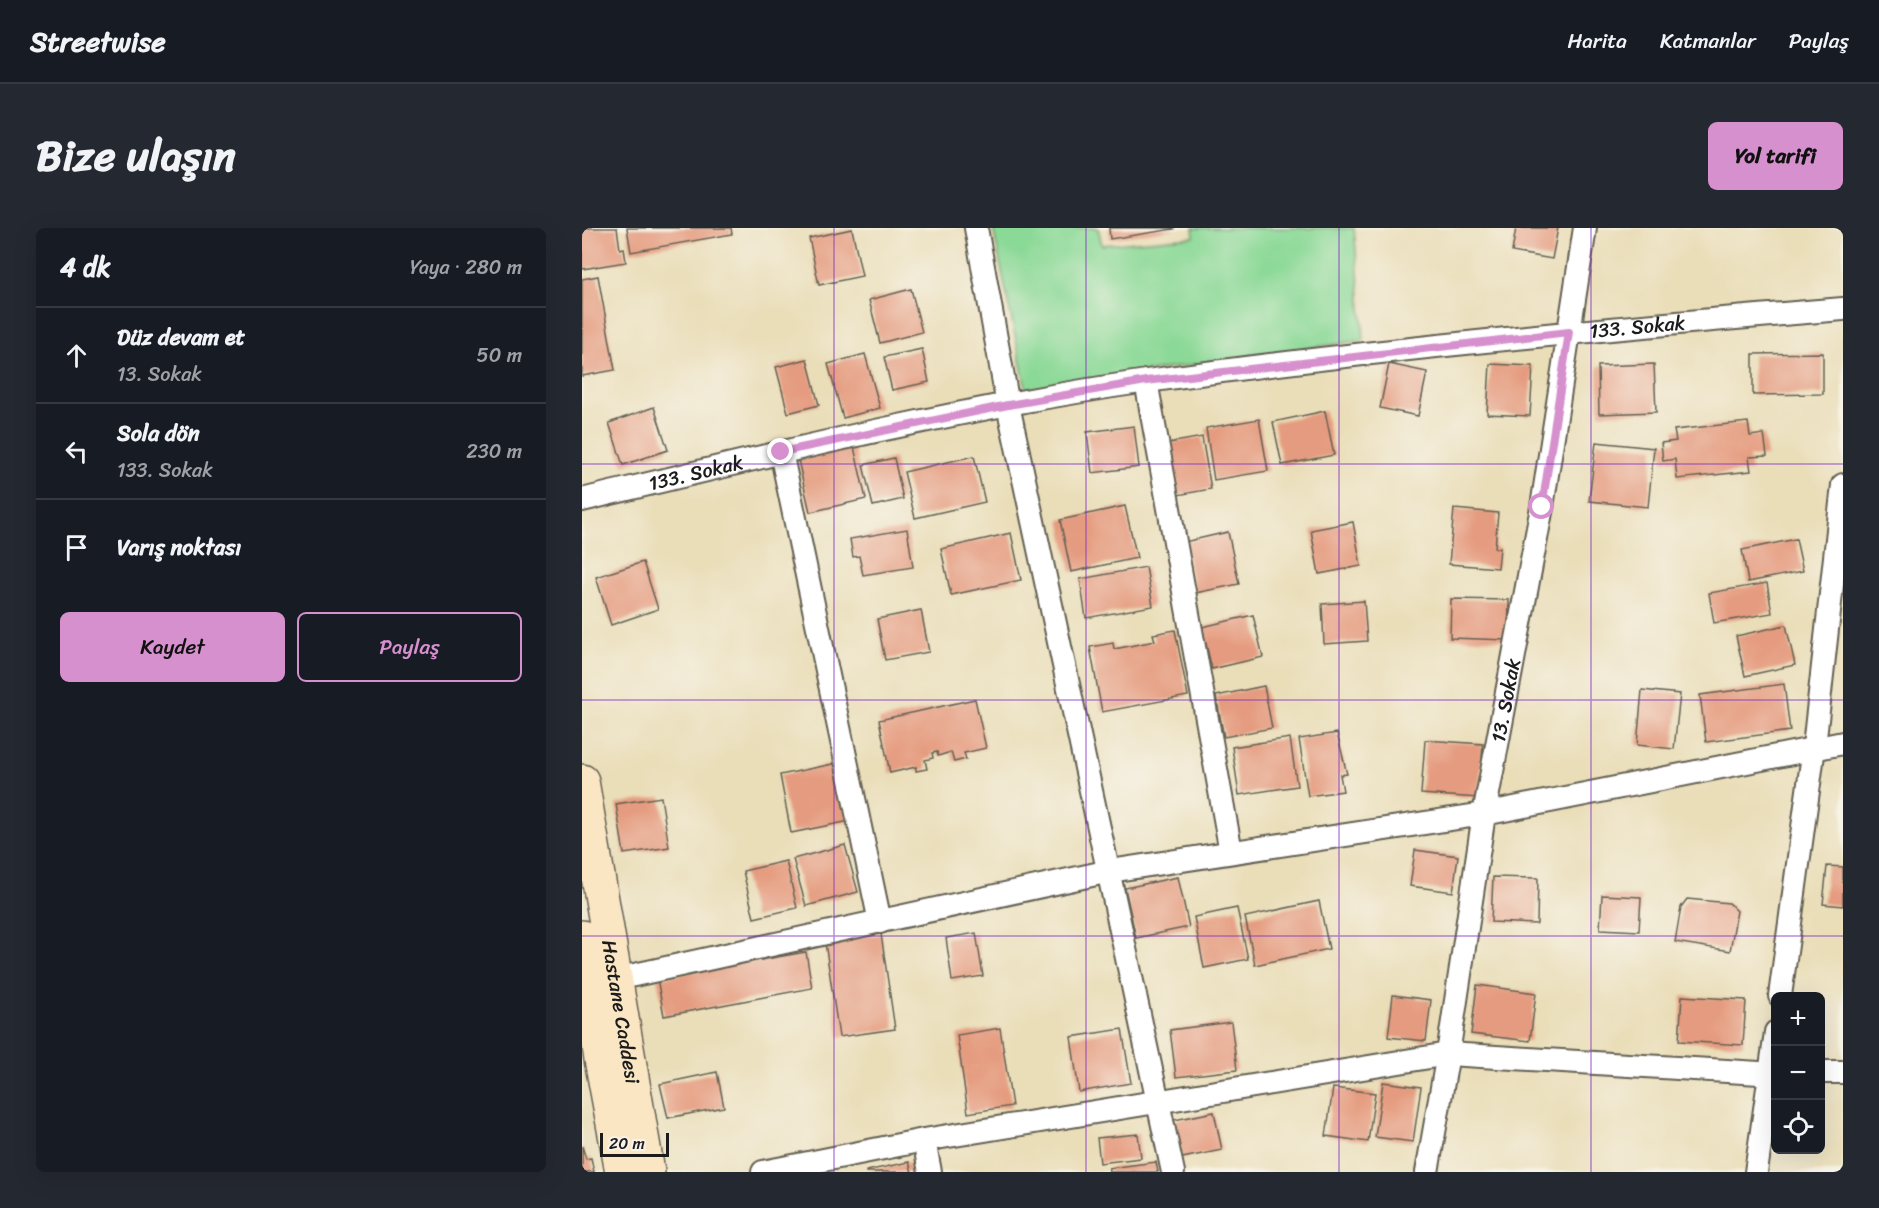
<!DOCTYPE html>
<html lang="tr">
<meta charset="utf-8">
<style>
body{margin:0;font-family:Sriracha,sans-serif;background:#242831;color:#f1f3f6}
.controls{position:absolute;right:18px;bottom:18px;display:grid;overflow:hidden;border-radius:9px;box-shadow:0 6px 24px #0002}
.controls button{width:54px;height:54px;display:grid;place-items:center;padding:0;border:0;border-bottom:2px solid #363941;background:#171b24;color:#f1f3f6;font:30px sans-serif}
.scale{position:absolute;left:18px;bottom:15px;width:69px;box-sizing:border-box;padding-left:6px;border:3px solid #1c1c1c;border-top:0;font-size:16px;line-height:21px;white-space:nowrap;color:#1c1c1c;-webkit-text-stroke:4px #f7f3e8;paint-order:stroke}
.stop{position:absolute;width:18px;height:18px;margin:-14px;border:4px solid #d690ce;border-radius:50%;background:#fff}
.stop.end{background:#d690ce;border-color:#fff;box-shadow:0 2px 6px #0008}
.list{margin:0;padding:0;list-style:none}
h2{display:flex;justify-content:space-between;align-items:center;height:78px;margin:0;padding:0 24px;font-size:26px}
h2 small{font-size:20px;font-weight:400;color:#9ea1a6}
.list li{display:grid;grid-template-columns:39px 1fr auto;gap:18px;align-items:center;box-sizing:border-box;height:96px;padding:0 24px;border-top:2px solid #363941}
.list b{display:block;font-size:22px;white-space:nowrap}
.list p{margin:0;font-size:20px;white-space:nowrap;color:#9ea1a6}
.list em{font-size:20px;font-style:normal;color:#9ea1a6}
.actions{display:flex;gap:12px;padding:18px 24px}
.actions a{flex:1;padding:14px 0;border:2px solid #d690ce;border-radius:9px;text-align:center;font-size:21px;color:#d690ce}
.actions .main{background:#d690ce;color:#111}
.icon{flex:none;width:33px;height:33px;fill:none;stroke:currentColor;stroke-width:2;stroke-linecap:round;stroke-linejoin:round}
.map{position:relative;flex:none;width:1261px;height:944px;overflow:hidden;border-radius:9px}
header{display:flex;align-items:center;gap:36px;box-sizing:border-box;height:84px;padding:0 30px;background:#171b24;border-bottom:2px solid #363941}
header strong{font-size:28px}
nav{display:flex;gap:33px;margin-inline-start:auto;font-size:21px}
.intro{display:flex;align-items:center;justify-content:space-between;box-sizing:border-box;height:144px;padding:0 36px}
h1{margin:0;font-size:42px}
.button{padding:15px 27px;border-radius:9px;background:#d690ce;color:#111;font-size:21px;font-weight:700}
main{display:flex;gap:36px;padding:0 36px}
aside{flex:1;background:#171b24;border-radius:9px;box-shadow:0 6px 24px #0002}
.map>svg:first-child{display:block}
.green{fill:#8bd997;stroke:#547a5a;stroke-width:1.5}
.building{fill:#e59b7f}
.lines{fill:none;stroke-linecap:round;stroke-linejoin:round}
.minor-casing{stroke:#646053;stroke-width:26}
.secondary-casing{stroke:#646053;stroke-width:36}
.minor{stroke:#fff;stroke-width:22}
.secondary{stroke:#fbe6c4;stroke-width:33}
.route{stroke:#d690ce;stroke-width:8}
.grid{fill:none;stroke:#7b2cbf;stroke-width:1.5;stroke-opacity:0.55}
.labels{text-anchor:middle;stroke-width:6;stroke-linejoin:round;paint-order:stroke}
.street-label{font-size:20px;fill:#1c1c1c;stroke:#f7f3e8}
</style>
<header>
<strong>Streetwise</strong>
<nav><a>Harita</a><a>Katmanlar</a><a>Paylaş</a></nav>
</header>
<div class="intro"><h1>Bize ulaşın</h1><a class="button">Yol tarifi</a></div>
<main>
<aside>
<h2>4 dk<small>Yaya · 280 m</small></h2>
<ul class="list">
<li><svg class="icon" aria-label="ahead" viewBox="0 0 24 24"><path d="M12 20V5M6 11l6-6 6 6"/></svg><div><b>Düz devam et</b><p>13. Sokak</p></div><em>50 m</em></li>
<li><svg class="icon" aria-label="left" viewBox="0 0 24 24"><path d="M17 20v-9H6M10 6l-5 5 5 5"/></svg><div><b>Sola dön</b><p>133. Sokak</p></div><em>230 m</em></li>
<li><svg class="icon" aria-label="arrive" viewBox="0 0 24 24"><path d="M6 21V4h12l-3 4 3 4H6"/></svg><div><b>Varış noktası</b></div></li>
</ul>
<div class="actions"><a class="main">Kaydet</a><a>Paylaş</a></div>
</aside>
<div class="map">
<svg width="1261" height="944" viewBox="0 0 1261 944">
<rect width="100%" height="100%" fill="#f7f3e8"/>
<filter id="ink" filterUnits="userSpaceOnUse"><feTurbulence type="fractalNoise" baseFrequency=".0167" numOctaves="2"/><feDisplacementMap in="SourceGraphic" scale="12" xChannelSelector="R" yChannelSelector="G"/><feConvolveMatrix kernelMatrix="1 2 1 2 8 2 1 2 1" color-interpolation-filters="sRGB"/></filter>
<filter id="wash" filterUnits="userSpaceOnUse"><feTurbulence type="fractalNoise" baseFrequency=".008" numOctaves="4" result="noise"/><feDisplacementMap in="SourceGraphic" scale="24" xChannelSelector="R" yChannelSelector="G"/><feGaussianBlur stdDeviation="1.35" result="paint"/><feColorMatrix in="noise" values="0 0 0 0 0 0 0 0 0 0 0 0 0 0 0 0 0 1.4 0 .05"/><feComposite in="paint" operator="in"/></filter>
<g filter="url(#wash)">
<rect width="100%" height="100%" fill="#eadeb9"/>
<polygon class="green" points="411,0 516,0 520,17 612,9 611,0 772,0 782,112 444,161"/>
<g id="blocks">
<g class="building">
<polygon points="0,0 35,0 38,21 42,20 44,34 0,41"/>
<polygon points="45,0 149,0 150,6 49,24"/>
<polygon points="527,0 591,0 592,1 528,11"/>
<polygon points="934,0 976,0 970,31 930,24"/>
<polygon points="270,1 280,48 237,57 227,10"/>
<polygon points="16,48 33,142 0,148 0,51"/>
<polygon points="329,61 340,104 298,115 287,72"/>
<polygon points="340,121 347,154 310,162 302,129"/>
<polygon points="1241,125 1241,166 1171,167 1171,126"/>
<polygon points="283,126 298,180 261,190 246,136"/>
<polygon points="225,131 237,177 206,185 194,139"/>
<polygon points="807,136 845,144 836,188 798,180"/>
<polygon points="908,136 951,138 948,188 905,186"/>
<polygon points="1072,136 1074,184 1017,186 1016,138"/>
<polygon points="72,179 86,222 41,237 27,195"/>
<polygon points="743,183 752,227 700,237 691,194"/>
<polygon points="677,191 686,243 632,252 624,200"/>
<polygon points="1166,194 1168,208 1182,206 1185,228 1167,229 1169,243 1095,251 1093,231 1081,233 1079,215 1094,213 1092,202"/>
<polygon points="552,198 557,239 510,245 505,204"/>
<polygon points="620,209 629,261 596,267 587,215"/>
<polygon points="1014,214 1072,220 1066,279 1007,273"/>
<polygon points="272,219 284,271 228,284 216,232"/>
<polygon points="392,228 403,274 333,290 322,244"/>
<polygon points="312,230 321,271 291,278 281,237"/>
<polygon points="543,278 555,330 489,344 478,292"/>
<polygon points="872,281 916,285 913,320 918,320 916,340 867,336"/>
<polygon points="771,294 779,338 737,346 729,302"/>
<polygon points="325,301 331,339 281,347 277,328 271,329 268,311"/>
<polygon points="646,304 657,356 613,365 602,314"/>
<polygon points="429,305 439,352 369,367 359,321"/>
<polygon points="1214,311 1221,343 1166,354 1160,322"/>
<polygon points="61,334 76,381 29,397 14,349"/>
<polygon points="564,339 571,378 504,390 498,351"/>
<polygon points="1185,355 1190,385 1132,395 1127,365"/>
<polygon points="869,371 927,372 926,412 868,410"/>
<polygon points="782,373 785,413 742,416 740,376"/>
<polygon points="339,382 347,424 303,432 295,391"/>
<polygon points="671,387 681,429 630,441 620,399"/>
<polygon points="1204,397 1213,437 1163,448 1154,408"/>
<polygon points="593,402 606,468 520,484 508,419 531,415 532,421 573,413 571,406"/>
<polygon points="1202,456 1208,503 1124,514 1118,467"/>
<polygon points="682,458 690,500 642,509 634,468"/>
<polygon points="1060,462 1098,466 1092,521 1055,517"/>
<polygon points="393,471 404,520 382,525 384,531 372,534 369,524 356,528 355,524 350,525 351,530 343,532 345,541 334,543 334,539 308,545 297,492"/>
<polygon points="755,505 765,546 758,547 761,563 726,568 717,511"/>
<polygon points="708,510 715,558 657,567 650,519"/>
<polygon points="843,512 901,516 897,570 839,566"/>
<polygon points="256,535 268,593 209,605 198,547"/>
<polygon points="79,569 87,619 42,626 34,576"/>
<polygon points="263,617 276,664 224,678 211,631"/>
<polygon points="833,622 876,628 871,664 828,658"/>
<polygon points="204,633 215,680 172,690 161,643"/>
<polygon points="1245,638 1261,639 1261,678 1241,676"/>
<polygon points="596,649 607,699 554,710 543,660"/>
<polygon points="911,649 956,650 955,696 909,694"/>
<polygon points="1020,667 1059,669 1057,703 1018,701"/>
<polygon points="1105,671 1147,675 1155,683 1148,723 1093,714 1099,679"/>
<polygon points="737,673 747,721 673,737 663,689"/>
<polygon points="655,680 666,731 622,740 612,689"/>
<polygon points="394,705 401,748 370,753 364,710"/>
<polygon points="299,706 313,801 257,809 243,714"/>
<polygon points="224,724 230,760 82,788 75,750"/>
<polygon points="895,757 954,765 948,813 889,806"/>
<polygon points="811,767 849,772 844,813 806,809"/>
<polygon points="1100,768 1164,772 1161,817 1097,813"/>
<polygon points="649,794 655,842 594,849 588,802"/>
<polygon points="418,800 430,878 386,885 375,807"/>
<polygon points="540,801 549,855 497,864 489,809"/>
<polygon points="135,844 142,879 86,890 78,856"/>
<polygon points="801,854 839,859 831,914 793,909"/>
<polygon points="751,860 793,865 786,914 744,908"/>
<polygon points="632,884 640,922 600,930 592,892"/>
<polygon points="556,906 559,930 518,935 515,910"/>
<polygon points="0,918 4,931 9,930 12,944 0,944"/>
<polygon points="327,934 330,944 284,944 284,943"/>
<polygon points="574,934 576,944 528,944 527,940"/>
</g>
</g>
</g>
<g filter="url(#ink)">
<use href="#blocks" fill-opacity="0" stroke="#646053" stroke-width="1.5"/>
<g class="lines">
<defs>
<g id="minor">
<polyline points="394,0 426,177 591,944"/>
<polyline points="564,153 649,624"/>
<polyline points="199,224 298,694"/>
<path id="s1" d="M0 272C187 227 375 180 565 153 796 121 1029 100 1261 81"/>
<polyline points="34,751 528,643 902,586 1261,515"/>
<polyline points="1198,768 1232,519 1261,257"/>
<polyline points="1238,844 1261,844"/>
<polyline points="342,912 348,944"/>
<polyline points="181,944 342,912 866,826 1194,846"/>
<path id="s2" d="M845 944 866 826 902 586 960 279 1003 0"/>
<polyline points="1174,944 1194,804"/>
</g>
<g id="secondary">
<path id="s3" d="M0 553 66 944"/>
<polyline points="0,709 19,831 40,944"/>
</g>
</defs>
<use href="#minor" class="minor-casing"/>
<use href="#secondary" class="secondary-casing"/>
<use href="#minor" class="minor"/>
<use href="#secondary" class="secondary"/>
</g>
</g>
<g class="lines" filter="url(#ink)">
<polyline class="route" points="199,224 426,177 564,153 987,104 960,279"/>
</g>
<path class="grid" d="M252 0V944M504 0V944M757 0V944M1009 0V944M0 236H1261M0 472H1261M0 708H1261"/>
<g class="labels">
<g class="street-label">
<text dy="7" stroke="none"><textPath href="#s1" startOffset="1071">133. Sokak</textPath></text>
<text dy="7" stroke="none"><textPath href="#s1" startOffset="117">133. Sokak</textPath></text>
<text dy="7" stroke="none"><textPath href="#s2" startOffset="478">13. Sokak</textPath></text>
<text dy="7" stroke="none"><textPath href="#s3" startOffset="234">Hastane Caddesi</textPath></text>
</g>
</g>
</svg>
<div class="controls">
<button>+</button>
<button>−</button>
<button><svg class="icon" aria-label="locate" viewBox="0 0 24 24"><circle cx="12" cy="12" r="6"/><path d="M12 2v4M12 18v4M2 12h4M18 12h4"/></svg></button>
</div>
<div class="scale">20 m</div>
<div class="stop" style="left:960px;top:279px"></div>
<div class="stop end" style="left:199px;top:224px"></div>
</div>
</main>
